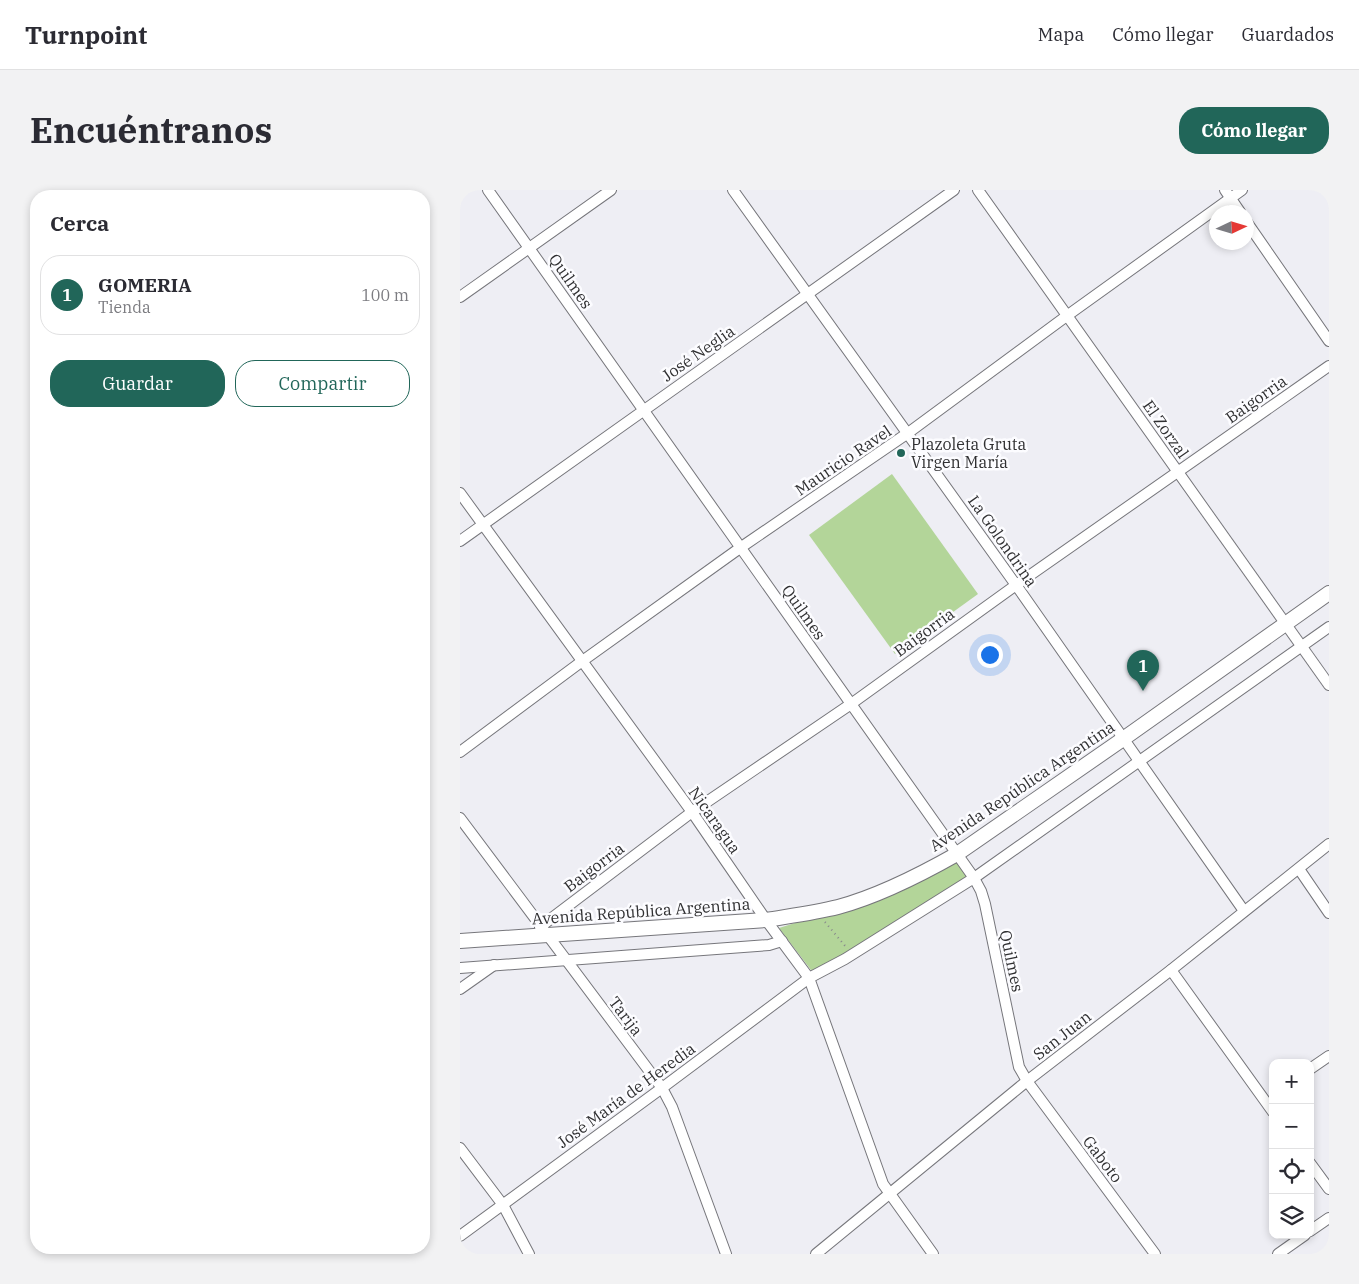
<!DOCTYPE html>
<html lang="es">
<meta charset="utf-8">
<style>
body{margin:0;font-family:"IBM Plex Serif",serif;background:#f2f2f3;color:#2b2b33}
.controls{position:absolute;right:15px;bottom:15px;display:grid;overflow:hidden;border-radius:10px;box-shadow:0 2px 8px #0003}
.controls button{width:45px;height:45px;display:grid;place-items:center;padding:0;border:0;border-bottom:1px solid #e1e1e2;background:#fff;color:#2b2b33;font:25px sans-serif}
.compass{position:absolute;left:749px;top:15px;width:45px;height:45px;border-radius:50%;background:#fff;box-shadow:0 2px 8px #0003;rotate:86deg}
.you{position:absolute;left:529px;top:464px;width:18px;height:18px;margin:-12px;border:4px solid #fff;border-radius:50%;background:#1a73e8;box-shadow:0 0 0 8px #1a73e833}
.badge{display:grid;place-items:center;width:32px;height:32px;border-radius:50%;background:#216659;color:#fff;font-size:16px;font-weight:700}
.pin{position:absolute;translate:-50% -41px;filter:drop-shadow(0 1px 2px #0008)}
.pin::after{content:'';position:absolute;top:26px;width:18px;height:15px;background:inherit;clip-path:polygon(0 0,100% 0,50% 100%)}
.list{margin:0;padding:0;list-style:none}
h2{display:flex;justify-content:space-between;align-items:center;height:65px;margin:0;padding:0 20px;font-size:21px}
h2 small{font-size:16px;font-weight:400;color:#7c7c81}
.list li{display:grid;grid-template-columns:32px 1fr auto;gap:15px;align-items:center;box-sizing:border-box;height:80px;margin:0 10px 10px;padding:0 10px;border:1px solid #e1e1e2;border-radius:20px}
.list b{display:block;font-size:19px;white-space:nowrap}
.list p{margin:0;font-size:16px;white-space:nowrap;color:#7c7c81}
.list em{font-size:16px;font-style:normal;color:#7c7c81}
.actions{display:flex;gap:10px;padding:15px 20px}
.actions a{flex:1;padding:11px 0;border:1px solid #216659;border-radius:20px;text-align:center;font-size:18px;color:#216659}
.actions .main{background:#216659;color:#fff}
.icon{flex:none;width:28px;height:28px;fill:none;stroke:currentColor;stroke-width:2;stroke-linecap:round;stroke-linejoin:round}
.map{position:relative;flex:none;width:869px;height:1064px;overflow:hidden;border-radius:20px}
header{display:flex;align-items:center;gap:30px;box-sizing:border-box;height:70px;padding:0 25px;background:#fff;border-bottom:1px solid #e1e1e2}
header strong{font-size:24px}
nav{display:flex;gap:28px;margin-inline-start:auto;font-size:18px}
.intro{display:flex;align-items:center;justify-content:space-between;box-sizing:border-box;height:120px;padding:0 30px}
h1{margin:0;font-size:35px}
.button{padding:12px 22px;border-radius:20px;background:#216659;color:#fff;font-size:18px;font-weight:700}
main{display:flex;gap:30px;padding:0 30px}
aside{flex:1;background:#fff;border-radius:20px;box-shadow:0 2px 8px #0003}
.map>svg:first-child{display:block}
.green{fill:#b3d599}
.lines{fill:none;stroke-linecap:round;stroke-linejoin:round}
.minor-casing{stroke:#76767b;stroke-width:12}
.secondary-casing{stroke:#76767b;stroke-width:16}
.path{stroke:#87878b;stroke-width:2;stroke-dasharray:1 4;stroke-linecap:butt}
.minor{stroke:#fff;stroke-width:10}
.secondary{stroke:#fff;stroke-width:14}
.poi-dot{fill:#216659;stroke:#fcfcff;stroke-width:2}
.labels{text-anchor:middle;stroke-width:5;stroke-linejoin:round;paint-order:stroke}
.street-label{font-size:16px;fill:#303032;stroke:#fcfcff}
.poi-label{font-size:16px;fill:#303032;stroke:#fcfcff;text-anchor:start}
</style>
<header>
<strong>Turnpoint</strong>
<nav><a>Mapa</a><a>Cómo llegar</a><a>Guardados</a></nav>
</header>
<div class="intro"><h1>Encuéntranos</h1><a class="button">Cómo llegar</a></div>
<main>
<aside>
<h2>Cerca<small></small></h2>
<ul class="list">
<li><span class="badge">1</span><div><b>GOMERIA</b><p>Tienda</p></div><em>100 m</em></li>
</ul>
<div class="actions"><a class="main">Guardar</a><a>Compartir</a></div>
</aside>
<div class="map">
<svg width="869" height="1064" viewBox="0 0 869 1064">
<rect width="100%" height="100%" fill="#eeeef4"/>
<g class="green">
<polygon points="432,284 518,404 435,464 349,345"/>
<polygon points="497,672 508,688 358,780 351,780 319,738 418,707"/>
</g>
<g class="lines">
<defs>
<g id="minor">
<polyline points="28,0 514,688 521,701 525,714 559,877 567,891 695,1064"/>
<polyline points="273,0 556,395 784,721"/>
<polyline points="518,0 869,495"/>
<polyline points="765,0 780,22"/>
<polyline points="786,31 869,151"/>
<polyline points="0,107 151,0"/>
<polyline points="0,303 232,622 306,730 349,788 423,994 473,1064"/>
<polyline points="0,351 494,0"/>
<polyline points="0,562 121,472 280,358 448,243 608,125 782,0"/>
<polyline points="0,628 202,898 212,917 266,1064"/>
<polyline points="839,679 869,723"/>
<polyline points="80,737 232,622 391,514 556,395 869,176"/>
<polyline points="0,778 309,755 322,751"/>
<polyline points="711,780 813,922"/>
<polyline points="0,799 34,775"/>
<polyline points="850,879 869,866"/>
<polyline points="0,958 43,1015 69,1064"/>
<polyline points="850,973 869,999"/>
<polyline points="850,1041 869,1028"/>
<polyline points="0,1046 202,898 349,788 385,769 514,688 869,437"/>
<polyline points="356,1064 567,891 711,780 869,654"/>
<polyline points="818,1064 845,1045"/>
</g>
<path id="secondary" d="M0 751 306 730C330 726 354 723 378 717 419 706 460 685 497 664L663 549 869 403"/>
</defs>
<use href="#minor" class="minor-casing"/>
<use href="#secondary" class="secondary-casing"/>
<polyline class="path" points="365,732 386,757"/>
<use href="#minor" class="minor"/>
<use href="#secondary" class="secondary"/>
</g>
<circle class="poi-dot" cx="441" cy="263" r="5"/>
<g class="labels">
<g class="street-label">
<text transform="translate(111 91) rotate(55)" y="6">Quilmes</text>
<text transform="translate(238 163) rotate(-35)" y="6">José Neglia</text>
<text transform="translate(796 209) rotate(-35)" y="6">Baigorria</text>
<text transform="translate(706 239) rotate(55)" y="6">El Zorzal</text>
<text transform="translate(383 270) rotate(-34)" y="6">Mauricio Ravel</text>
<text transform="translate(543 351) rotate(55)" y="6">La Golondrina</text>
<text transform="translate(344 422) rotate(55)" y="6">Quilmes</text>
<text transform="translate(464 442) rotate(-36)" y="6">Baigorria</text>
<text transform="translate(562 596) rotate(-34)" y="6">Avenida República Argentina</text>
<text transform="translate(255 630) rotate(55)" y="6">Nicaragua</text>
<text transform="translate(134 677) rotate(-37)" y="6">Baigorria</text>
<text transform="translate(181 721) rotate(-4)" y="6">Avenida República Argentina</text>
<text transform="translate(552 771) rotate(78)" y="6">Quilmes</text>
<text transform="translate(166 826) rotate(53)" y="6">Tarija</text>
<text transform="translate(602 845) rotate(-38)" y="6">San Juan</text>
<text transform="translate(166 905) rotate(-36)" y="6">José María de Heredia</text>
<text transform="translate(643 969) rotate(53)" y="6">Gaboto</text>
</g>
<g class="poi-label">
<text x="451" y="260">Plazoleta Gruta<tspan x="451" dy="18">Virgen María</tspan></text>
</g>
</g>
</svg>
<div class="controls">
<button>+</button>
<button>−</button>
<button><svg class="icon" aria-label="locate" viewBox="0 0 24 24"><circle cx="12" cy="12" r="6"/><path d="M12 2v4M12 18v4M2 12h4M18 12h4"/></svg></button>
<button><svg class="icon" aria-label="layers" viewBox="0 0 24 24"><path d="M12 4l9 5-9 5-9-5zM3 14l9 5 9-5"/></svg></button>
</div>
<svg class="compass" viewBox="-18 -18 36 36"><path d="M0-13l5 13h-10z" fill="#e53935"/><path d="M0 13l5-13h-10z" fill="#7c7c81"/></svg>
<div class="you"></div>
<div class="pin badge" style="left:683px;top:501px">1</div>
</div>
</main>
